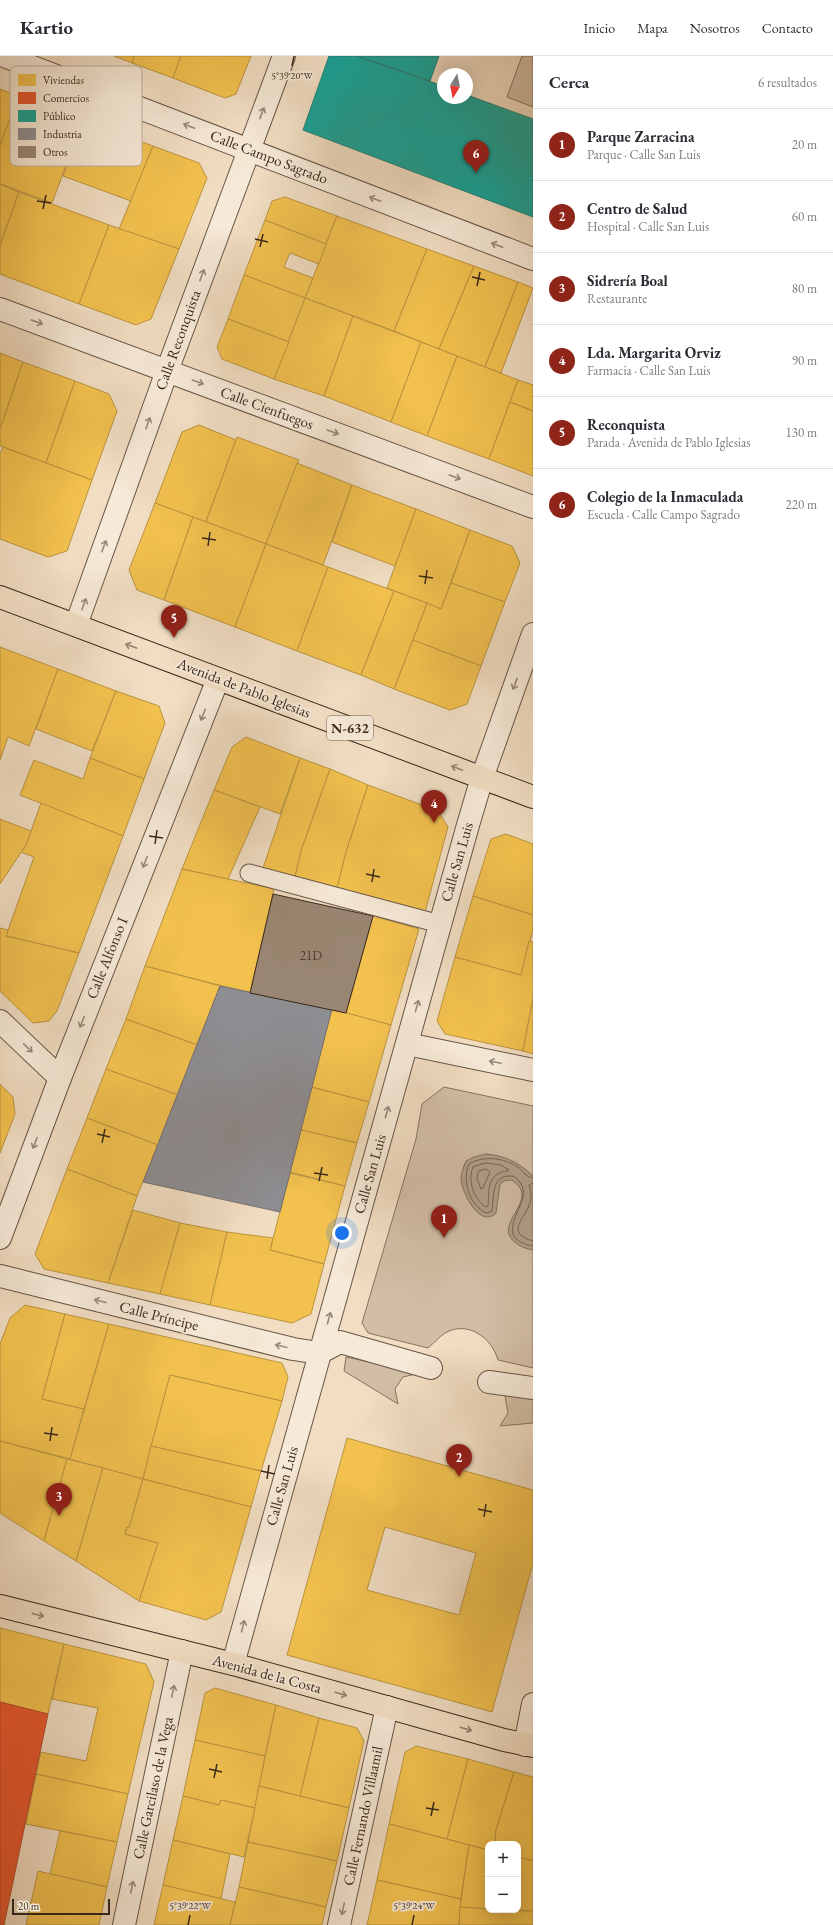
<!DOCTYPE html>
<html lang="es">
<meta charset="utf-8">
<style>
body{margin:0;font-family:"EB Garamond",serif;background:#f7f7f7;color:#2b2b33}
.controls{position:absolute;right:12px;bottom:12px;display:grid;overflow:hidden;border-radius:8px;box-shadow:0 4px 16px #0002}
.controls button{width:36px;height:36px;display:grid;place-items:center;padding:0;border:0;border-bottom:1px solid #e1e1e2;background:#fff;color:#2b2b33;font:20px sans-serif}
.compass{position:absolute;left:437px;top:12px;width:36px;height:36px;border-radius:50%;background:#fff;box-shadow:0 4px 16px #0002;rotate:190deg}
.scale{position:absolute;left:12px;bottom:10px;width:98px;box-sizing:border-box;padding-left:4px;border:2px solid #39281c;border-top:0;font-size:11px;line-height:14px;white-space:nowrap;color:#39281c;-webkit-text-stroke:3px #f6e9d7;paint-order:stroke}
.you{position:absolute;left:342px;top:1177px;width:14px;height:14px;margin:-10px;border:3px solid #fff;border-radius:50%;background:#1a73e8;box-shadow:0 0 0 6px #1a73e833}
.badge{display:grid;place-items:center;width:26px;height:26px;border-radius:50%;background:#8f2418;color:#fff;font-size:13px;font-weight:700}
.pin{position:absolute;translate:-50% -33px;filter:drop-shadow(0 1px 2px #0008)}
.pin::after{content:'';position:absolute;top:21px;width:14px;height:12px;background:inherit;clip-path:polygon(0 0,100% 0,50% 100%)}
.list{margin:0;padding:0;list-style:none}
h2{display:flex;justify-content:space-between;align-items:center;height:52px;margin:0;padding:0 16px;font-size:17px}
h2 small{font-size:13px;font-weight:400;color:#7c7c81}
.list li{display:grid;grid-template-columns:26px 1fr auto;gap:12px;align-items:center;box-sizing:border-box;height:72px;padding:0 16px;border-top:1px solid #e1e1e2}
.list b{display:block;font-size:15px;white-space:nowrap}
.list p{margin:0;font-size:13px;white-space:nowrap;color:#7c7c81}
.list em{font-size:13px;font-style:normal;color:#7c7c81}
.map{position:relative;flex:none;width:533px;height:1869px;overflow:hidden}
header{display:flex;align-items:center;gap:24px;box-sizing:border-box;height:56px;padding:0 20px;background:#fff;border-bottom:1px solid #e1e1e2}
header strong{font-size:19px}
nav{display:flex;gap:22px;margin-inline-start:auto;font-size:14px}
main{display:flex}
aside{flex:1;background:#fff}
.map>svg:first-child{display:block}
.green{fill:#d2bea6;stroke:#867361}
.water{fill:#b29f8a;stroke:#826f5e}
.homes{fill:#f2c14e;stroke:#ba933f;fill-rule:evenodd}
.shops{fill:#e4572e;stroke:#b14929}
.public{fill:#17a398;stroke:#217e73}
.industry{fill:#8d8d92;stroke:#746f6f}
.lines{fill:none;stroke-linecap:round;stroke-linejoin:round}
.shore{stroke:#766453;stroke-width:1}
.building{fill:#998672;stroke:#39281c}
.service-casing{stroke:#675546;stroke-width:19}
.minor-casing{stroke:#675546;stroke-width:24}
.primary-casing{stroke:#39281c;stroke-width:24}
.service{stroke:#f6e9d7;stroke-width:17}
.minor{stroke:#f6e9d7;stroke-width:22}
.primary{stroke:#f1ddc2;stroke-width:22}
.oneway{stroke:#98887a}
.oneway2{stroke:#95826f}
.ticks{fill:none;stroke:#39281c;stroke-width:1.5}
.labels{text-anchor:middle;stroke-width:4;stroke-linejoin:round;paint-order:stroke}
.number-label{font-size:13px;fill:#514032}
.shield{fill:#f6e9d7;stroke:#726254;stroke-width:1}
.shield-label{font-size:14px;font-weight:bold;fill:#39281c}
.street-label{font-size:15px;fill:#39281c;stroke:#f6e9d7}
.key{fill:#f6e9d7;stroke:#bdaf9f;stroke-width:1}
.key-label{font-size:11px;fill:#39281c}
.ticks-label{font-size:10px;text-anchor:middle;fill:#39281c;stroke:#f6e9d7;stroke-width:4;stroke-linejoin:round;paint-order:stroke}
</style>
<header>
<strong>Kartio</strong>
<nav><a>Inicio</a><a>Mapa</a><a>Nosotros</a><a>Contacto</a></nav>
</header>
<main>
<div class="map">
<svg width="533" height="1869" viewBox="0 0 533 1869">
<rect width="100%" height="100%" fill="#f1ddc2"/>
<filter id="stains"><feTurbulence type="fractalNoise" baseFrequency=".005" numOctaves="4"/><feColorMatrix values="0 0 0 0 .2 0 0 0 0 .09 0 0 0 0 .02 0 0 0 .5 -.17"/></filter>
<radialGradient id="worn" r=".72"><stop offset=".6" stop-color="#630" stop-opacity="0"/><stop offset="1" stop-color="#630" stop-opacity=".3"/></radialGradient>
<g class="green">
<polygon points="522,0 533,0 533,51 507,41"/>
<path d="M444 1031 533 1050V1312L498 1304C492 1282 468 1264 445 1277 439 1281 434 1287 428 1292L368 1277 362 1267 416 1083 422 1048Z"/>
<polygon points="346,1301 420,1317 403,1321 395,1333 398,1348 344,1315"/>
<polygon points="491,1331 533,1340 533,1367 500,1370 508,1357 505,1340"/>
</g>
<path class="water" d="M486 1098C506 1100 518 1106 533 1120V1194C527 1193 521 1191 516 1187 496 1173 522 1155 522 1139 522 1132 517 1128 512 1124L504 1125 500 1128 496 1157C480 1173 462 1137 461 1123 461 1117 464 1110 466 1105L474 1101Z"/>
<g class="homes">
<polygon points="114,0 134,0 132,7"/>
<polygon points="134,0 181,0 173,22 132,7"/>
<polygon points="181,0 251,0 236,38 225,42 173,22"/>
<polygon points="0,33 18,40 0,90"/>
<polygon points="18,40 83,64 52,147 0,128 0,90"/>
<polygon points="83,64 153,90 131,145 63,120"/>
<polygon points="153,90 199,107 207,122 179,193 119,173"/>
<polygon points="0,128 19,136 0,190"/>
<polygon points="19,136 109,169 79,248 0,218 0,190"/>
<polygon points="285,141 337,160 326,188 265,164 272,145"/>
<polygon points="337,160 427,193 394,275 305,242"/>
<polygon points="265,164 326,188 319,208 290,197 284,211 313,222 305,242 244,219"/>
<polygon points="109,169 179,193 151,263 136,269 79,248"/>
<polygon points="427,193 474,210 439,293 394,275"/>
<polygon points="474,210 518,226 485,311 439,293"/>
<polygon points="244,219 305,242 289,286 228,263"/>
<polygon points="518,226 533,232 501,317 485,311"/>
<polygon points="305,242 353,260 324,340 274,323"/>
<polygon points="353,260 421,286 391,366 324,340"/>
<polygon points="228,263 289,286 274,323 222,303 217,291"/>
<polygon points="421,286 457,300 427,380 391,366"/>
<polygon points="0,297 23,306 0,373"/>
<polygon points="457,300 518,324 489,403 427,380"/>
<polygon points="23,306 75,325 46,407 0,390 0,373"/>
<polygon points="518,324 533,329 533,355 510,346"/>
<polygon points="75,325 109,338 117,355 92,424 46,407"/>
<polygon points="510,346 533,355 533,420 489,403"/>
<polygon points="199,369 236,384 206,466 155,447 182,376"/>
<polygon points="237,381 299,404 266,488 206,466"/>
<polygon points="3,391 92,424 67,495 48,501 0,483 0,398"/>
<polygon points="297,407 352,429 323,509 266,488"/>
<polygon points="352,429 416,453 395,510 332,486"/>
<polygon points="155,447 193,461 164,544 137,534 129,514"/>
<polygon points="416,453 470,474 441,553 387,532"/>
<polygon points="193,461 266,488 235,571 164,544"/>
<polygon points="470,474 512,490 520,507 505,546 451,527"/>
<polygon points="266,488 328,511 297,595 235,571"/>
<polygon points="328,511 394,535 361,619 297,595"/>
<polygon points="451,527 505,546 481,610 413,584 427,547 441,553"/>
<polygon points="394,535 427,547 394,633 361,619"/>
<polygon points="413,584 481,610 467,648 450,654 394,633"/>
<polygon points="0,591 58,613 29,690 8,681 0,704"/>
<polygon points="58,613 116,635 92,695 36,673"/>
<polygon points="116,635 159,650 165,667 144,723 90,702"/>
<polygon points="246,681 300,702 280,758 214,734 232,691"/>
<polygon points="90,702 144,723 123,780 20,739 34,704 83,723"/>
<polygon points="300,702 330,713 301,795 295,821 263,812"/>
<polygon points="330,713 368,729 346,796 337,832 295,821 301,795"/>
<polygon points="368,729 438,755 448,771 425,856 337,832 346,796"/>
<polygon points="214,734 260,751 228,823 182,813"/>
<polygon points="41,747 123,780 79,897 6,880 34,801 21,796 26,789"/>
<polygon points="0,763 31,775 26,789 0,828"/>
<polygon points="506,778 533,788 533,859 473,840 491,783"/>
<polygon points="182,813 274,833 250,937 145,910"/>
<polygon points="473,840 533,859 533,874 521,919 455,901"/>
<polygon points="373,860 419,873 391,969 346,957"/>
<polygon points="0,872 8,874 6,880 79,897 57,955 49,965 33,967 0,935"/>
<polygon points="529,885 533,886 533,942 523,995 445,978 437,965 455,901 521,919"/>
<polygon points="145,910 220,930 197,989 126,963"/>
<polygon points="533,942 533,998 523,995"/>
<polygon points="332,953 391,969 369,1046 311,1031"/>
<polygon points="126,963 197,989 178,1039 106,1013"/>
<polygon points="106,1013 178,1039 158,1089 87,1062"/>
<polygon points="0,1028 13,1041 15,1058 0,1097"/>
<polygon points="311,1031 369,1046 357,1087 301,1074"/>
<polygon points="87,1062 158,1089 137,1140 67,1113"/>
<polygon points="301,1074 357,1087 345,1130 290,1116"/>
<polygon points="67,1113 137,1140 108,1227 44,1213 35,1198"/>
<polygon points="290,1117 345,1130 324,1208 270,1194"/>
<polygon points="133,1154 180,1167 160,1238 108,1227"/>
<polygon points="180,1167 227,1176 210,1249 160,1238"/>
<polygon points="227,1176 273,1182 270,1194 324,1208 311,1258 292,1267 210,1249"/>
<polygon points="25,1249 65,1258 42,1343 84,1353 70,1403 0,1385 0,1288 10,1262"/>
<polygon points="65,1258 109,1268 84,1353 42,1343"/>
<polygon points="109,1268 282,1307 288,1321 282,1345 170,1319 143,1423 70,1403"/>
<polygon points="170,1319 282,1345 261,1415 151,1390"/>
<path d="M347 1382 533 1434V1507L492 1656 287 1599ZM385 1471 476 1497 459 1559 367 1534Z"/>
<polygon points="0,1385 67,1403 44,1485 0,1457"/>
<polygon points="151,1390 261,1415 251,1451 143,1423"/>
<polygon points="67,1403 103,1412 76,1505 44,1485"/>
<polygon points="103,1412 143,1423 129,1472 127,1471 125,1478 158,1487 139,1545 76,1505"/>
<polygon points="143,1423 251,1451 221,1556 206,1564 139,1545 158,1487 125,1478 127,1471 129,1472"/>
<polygon points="0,1572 64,1588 48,1658 0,1646"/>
<polygon points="64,1588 146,1608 154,1626 128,1738 36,1718 41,1696 86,1705 98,1652 52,1643"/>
<polygon points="215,1632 276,1649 265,1700 195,1684 205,1637"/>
<polygon points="276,1649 319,1662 300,1740 259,1730"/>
<polygon points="319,1662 357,1672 364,1685 349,1752 300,1740"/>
<polygon points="195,1684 265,1700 255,1752 221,1744 219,1749 183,1740"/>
<polygon points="416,1690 468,1703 447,1783 389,1768 405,1696"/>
<polygon points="468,1703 514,1716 496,1774 495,1788 488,1788 488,1794 447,1783"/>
<polygon points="514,1716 533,1721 533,1805 518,1801 518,1788 495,1788 496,1774"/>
<polygon points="36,1718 128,1738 117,1786 26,1768"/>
<polygon points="259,1730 349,1752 337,1805 248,1786"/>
<polygon points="183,1740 219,1749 221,1744 255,1752 244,1801 173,1784"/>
<polygon points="389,1768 469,1789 461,1843 377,1824"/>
<polygon points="60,1775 117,1786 107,1831 50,1818"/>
<polygon points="173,1784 230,1798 221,1843 163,1829"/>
<polygon points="248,1786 337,1805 326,1851 239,1831"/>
<polygon points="469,1789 488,1794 488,1853 460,1851"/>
<polygon points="518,1801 533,1805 533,1855 514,1854 518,1854"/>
<polygon points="38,1815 107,1831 99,1869 26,1869"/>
<polygon points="377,1824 461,1843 459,1869 367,1869"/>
<polygon points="163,1829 235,1846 230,1869 154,1869"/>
<polygon points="239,1831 326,1851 322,1869 230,1869"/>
<polygon points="460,1851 488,1853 488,1854 533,1855 533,1869 459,1869"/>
</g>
<polygon class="shops" points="0,1646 48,1658 4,1869 0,1869"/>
<g class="public">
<polygon points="329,0 357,0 443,30 443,42 467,42 467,39 533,63 533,161 303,74"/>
<polygon points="357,0 439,0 430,25"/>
</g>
<polygon class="industry" points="220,930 332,953 280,1156 143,1126"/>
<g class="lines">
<g class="shore">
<path d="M486 1107 501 1109 509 1114C506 1116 503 1115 500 1117 487 1122 489 1138 488 1150L486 1151C474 1144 467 1124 473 1111Z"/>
<polygon points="486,1113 490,1116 483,1132 481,1133 477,1123 478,1116"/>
<path d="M533 1122C526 1121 523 1115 518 1111 504 1102 484 1099 469 1108 462 1125 469 1148 486 1157L492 1155C494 1141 491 1119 511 1120 515 1120 517 1123 519 1125 533 1141 509 1159 513 1178 515 1185 526 1189 533 1190"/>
<path d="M533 1127 529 1129C531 1135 532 1140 530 1147 525 1163 504 1177 533 1185"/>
</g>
</g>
<polygon class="building" points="273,838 373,860 346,957 250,937"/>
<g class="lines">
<defs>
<polyline id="service" points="249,817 440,868"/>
<g id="minor">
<polyline points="4,0 533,203"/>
<polyline points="0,253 533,451"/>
<polyline points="76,569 167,315 284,0"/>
<polyline points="0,965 60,1022"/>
<polyline points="407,988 533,1014"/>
<polyline points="0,1182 60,1022 218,623"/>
<polyline points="0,1220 293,1293 319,1297 340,1286 431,1312"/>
<polyline points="489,1326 533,1332"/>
<polyline points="233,1608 468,769 482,722 533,578"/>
<polyline points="525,1689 533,1648"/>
<polyline points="124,1869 182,1595"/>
<polyline points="339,1869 387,1651"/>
</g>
<g id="primary">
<polyline points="0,541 533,741"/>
<polyline points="0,1550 233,1608 504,1684 533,1690"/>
</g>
</defs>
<use href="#service" class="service-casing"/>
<use href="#minor" class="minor-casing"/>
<use href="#primary" class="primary-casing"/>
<use href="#service" class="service"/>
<use href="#minor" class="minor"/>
<use href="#primary" class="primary"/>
</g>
<defs><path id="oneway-shaft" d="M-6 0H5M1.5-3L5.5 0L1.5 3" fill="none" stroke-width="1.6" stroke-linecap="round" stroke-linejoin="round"/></defs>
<g class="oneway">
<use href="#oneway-shaft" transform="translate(262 57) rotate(-69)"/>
<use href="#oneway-shaft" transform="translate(189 70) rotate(-159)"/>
<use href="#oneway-shaft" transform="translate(375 143) rotate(-159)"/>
<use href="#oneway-shaft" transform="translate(497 189) rotate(-159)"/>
<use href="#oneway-shaft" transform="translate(202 219) rotate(-70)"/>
<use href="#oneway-shaft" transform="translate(37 266) rotate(20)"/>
<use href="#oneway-shaft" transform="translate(198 326) rotate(20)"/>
<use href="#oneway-shaft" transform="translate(148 367) rotate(-70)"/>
<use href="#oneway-shaft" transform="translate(333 376) rotate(20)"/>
<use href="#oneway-shaft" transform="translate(455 421) rotate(20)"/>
<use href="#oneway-shaft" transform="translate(104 490) rotate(-70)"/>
<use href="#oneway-shaft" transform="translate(84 548) rotate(-70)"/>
<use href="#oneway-shaft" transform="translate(515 628) rotate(110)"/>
<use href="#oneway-shaft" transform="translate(203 659) rotate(112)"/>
<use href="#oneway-shaft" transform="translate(145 806) rotate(112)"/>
<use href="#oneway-shaft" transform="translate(417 950) rotate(-74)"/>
<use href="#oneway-shaft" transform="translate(82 966) rotate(112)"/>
<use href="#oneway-shaft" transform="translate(28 992) rotate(44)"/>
<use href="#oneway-shaft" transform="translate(495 1006) rotate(-168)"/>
<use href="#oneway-shaft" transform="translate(387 1056) rotate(-74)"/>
<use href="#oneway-shaft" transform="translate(35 1087) rotate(111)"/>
<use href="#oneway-shaft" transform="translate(100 1245) rotate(-166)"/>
<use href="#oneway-shaft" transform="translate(329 1262) rotate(-74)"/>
<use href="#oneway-shaft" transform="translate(281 1290) rotate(-166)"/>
<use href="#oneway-shaft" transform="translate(243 1570) rotate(-76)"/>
<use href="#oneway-shaft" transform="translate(173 1635) rotate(-78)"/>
<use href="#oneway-shaft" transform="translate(132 1831) rotate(-78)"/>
<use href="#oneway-shaft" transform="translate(343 1853) rotate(102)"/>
</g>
<g class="oneway2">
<use href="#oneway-shaft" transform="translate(131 590) rotate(-160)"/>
<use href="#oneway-shaft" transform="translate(457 712) rotate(-159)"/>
<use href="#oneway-shaft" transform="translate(38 1559) rotate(14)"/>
<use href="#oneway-shaft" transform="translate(341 1638) rotate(16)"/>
<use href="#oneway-shaft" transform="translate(466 1673) rotate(16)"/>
</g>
<path class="ticks" d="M292 10 294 0M37 145 51 147M43 153 46 139M255 183 268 186M260 191 263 178M472 221 485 224M477 230 480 216M202 482 216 484M208 490 210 476M419 520 433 522M425 528 427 514M149 780 163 782M155 788 157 774M366 818 380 821M372 826 374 813M97 1078 110 1081M102 1087 105 1073M314 1117 328 1119M319 1125 322 1111M44 1377 58 1379M50 1385 52 1371M261 1415 275 1418M267 1423 269 1409M478 1453 492 1456M484 1461 486 1448M209 1713 222 1716M214 1722 217 1708M426 1752 439 1754M431 1760 434 1746M188 1869 190 1859M412 1869 414 1859"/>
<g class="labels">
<g class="number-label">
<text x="311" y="904">21D</text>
</g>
<rect class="shield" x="327" y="660" width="46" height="24" rx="3"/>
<g class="shield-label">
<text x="350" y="677">N-632</text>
</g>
<g class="street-label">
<text transform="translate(269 101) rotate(21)" y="5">Calle Campo Sagrado</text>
<text transform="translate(178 284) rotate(-70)" y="5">Calle Reconquista</text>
<text transform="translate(267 352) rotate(20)" y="5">Calle Cienfuegos</text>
<text transform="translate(244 632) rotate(21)" y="5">Avenida de Pablo Iglesias</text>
<text transform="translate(457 806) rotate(-74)" y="5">Calle San Luis</text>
<text transform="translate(107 902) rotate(-68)" y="5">Calle Alfonso I</text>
<text transform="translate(370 1118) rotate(-74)" y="5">Calle San Luis</text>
<text transform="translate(159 1260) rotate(14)" y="5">Calle Príncipe</text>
<text transform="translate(282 1430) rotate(-74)" y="5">Calle San Luis</text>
<text transform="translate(267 1618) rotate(15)" y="5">Avenida de la Costa</text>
<text transform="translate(153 1732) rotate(-78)" y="5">Calle Garcilaso de la Vega</text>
<text transform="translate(363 1760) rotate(-78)" y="5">Calle Fernando Villaamil</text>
</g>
</g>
<rect x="10" y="10" width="132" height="100" rx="6" class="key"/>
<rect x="18" y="18" width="18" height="12" fill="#f2c14e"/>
<rect x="18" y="36" width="18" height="12" fill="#e4572e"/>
<rect x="18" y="54" width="18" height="12" fill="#17a398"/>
<rect x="18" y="72" width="18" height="12" fill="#8d8d92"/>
<rect x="18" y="90" width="18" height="12" fill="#998672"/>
<g class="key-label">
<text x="43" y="28">Viviendas</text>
<text x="43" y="46">Comercios</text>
<text x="43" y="64">Público</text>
<text x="43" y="82">Industria</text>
<text x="43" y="100">Otros</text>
</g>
<g class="ticks-label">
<text x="292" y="23">5°39'20"W</text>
<text x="190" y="1853">5°39'22"W</text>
<text x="414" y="1853">5°39'24"W</text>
</g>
<rect width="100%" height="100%" filter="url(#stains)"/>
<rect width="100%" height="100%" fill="url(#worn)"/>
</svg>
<div class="controls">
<button>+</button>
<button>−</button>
</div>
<svg class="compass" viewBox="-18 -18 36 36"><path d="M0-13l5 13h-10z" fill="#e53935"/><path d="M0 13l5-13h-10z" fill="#7c7c81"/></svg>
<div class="scale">20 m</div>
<div class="you"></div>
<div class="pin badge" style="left:444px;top:1182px">1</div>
<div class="pin badge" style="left:459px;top:1421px">2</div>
<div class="pin badge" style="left:59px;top:1460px">3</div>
<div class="pin badge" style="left:434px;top:767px">4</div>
<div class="pin badge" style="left:174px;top:582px">5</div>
<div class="pin badge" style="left:476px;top:117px">6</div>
</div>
<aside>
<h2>Cerca<small>6 resultados</small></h2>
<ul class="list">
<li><span class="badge">1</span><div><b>Parque Zarracina</b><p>Parque · Calle San Luis</p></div><em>20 m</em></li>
<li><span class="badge">2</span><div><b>Centro de Salud</b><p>Hospital · Calle San Luis</p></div><em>60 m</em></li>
<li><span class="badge">3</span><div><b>Sidrería Boal</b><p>Restaurante</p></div><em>80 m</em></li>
<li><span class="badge">4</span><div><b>Lda. Margarita Orviz</b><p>Farmacia · Calle San Luis</p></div><em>90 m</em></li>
<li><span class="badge">5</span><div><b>Reconquista</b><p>Parada · Avenida de Pablo Iglesias</p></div><em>130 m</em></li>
<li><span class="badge">6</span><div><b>Colegio de la Inmaculada</b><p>Escuela · Calle Campo Sagrado</p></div><em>220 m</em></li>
</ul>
</aside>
</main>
